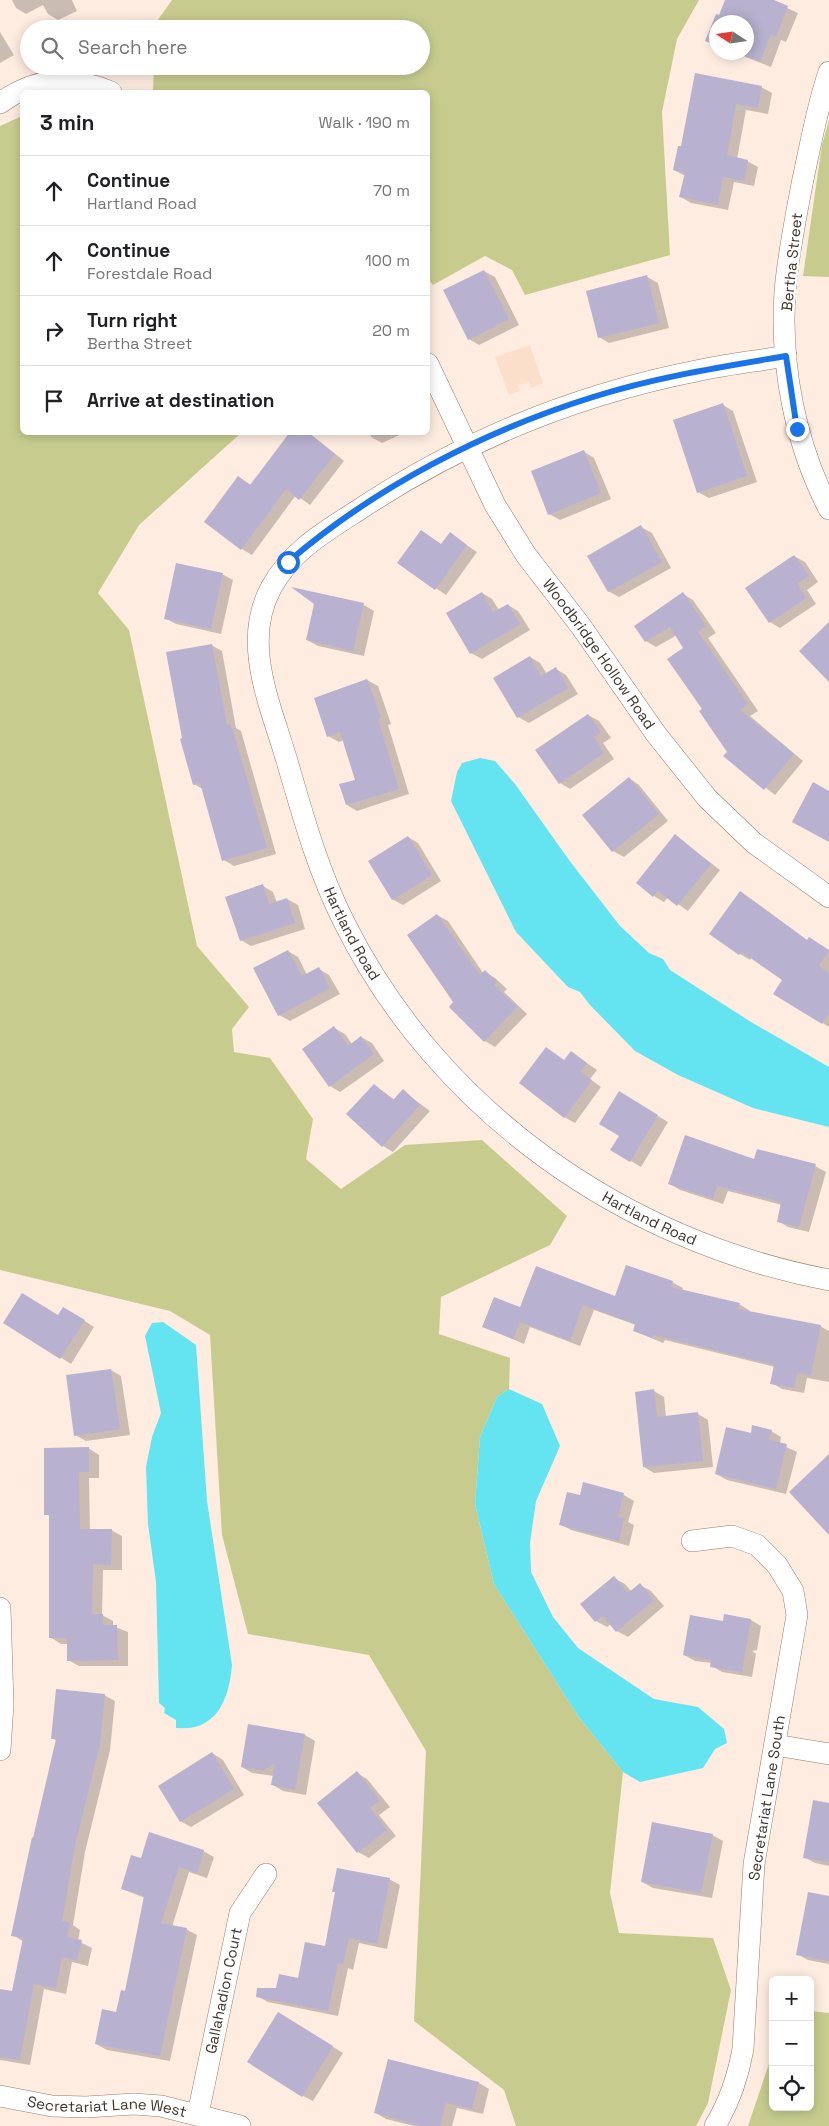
<!DOCTYPE html>
<meta charset="utf-8">
<style>
body{margin:0;font-family:"Space Grotesk",sans-serif;background:#f2f2f2;color:#202124}
.controls{position:absolute;right:15px;bottom:15px;display:grid;overflow:hidden;border-radius:8px;box-shadow:0 2px 12px #0003}
.controls button{width:45px;height:45px;display:grid;place-items:center;padding:0;border:0;border-bottom:1px solid #e0e0e0;background:#fff;color:#202124;font:25px sans-serif}
.compass{position:absolute;left:709px;top:15px;width:45px;height:45px;border-radius:50%;background:#fff;box-shadow:0 2px 12px #0003;rotate:282deg}
.stop{position:absolute;width:15px;height:15px;margin:-11px;border:4px solid #1a73e8;border-radius:50%;background:#fff}
.stop.end{background:#1a73e8;border-color:#fff;box-shadow:0 1px 5px #0008}
.list{margin:0;padding:0;list-style:none}
h2{display:flex;justify-content:space-between;align-items:center;height:65px;margin:0;padding:0 20px;font-size:21px}
h2 small{font-size:16px;font-weight:400;color:#757577}
.list li{display:grid;grid-template-columns:32px 1fr auto;gap:15px;align-items:center;box-sizing:border-box;height:70px;padding:0 20px;border-top:1px solid #e0e0e0}
.list b{display:block;font-size:19px;white-space:nowrap}
.list p{margin:0;font-size:16px;white-space:nowrap;color:#757577}
.list em{font-size:16px;font-style:normal;color:#757577}
.icon{flex:none;width:28px;height:28px;fill:none;stroke:currentColor;stroke-width:2;stroke-linecap:round;stroke-linejoin:round}
.map{position:relative;flex:none;width:829px;height:2126px;overflow:hidden}
.search{position:absolute;background:#fff;box-shadow:0 2px 12px #0003;left:20px;top:20px;width:410px;height:55px;display:flex;align-items:center;gap:12px;box-sizing:border-box;padding:0 18px;border-radius:28px;color:#757577;font-size:19px}
.panel{position:absolute;background:#fff;box-shadow:0 2px 12px #0003;left:20px;top:90px;width:410px;height:345px;border-radius:8px}
.map>svg:first-child{display:block}
.built{fill:#fcdfca}
.green{fill:#c7cc8e}
.water{fill:#64e4f0}
.shadow{fill:#0003}
.building{fill:#b8b2d0}
.lines{fill:none;stroke-linecap:round;stroke-linejoin:round}
.street-casing{stroke:#967c6a;stroke-width:22}
.street{stroke:#fff;stroke-width:21}
.route{stroke:#1a73e8;stroke-width:6}
.labels{text-anchor:middle;stroke-width:5;stroke-linejoin:round;paint-order:stroke}
.street-label{font-size:15px;fill:#40352d;stroke:#fff}
</style>
<div class="map">
<svg width="829" height="2126" viewBox="0 0 829 2126">
<rect width="100%" height="100%" fill="#feece0"/>
<polygon class="built" points="530,345 543,383 531,388 529,382 518,385 520,391 509,395 495,357"/>
<g class="green">
<polygon points="172,0 699,0 677,39 662,112 670,255 525,295 512,270 485,256 433,285 428,279 428,92 153,92 154,66 421,66 421,29 155,29 155,24"/>
<polygon points="22,116 22,432 241,433 139,525 98,593 129,630 197,946 249,1007 232,1029 234,1052 270,1058 313,1119 306,1159 341,1189 405,1145 482,1140 567,1216 550,1245 441,1297 439,1334 510,1358 509,1389 497,1397 480,1437 475,1504 494,1584 578,1716 623,1772 610,1893 619,1933 713,1938 731,1990 708,2103 696,2126 516,2126 504,2090 414,2021 426,1751 369,1655 248,1634 222,1535 210,1335 170,1311 0,1270 0,126"/>
<polygon points="829,120 829,277 803,276 822,145"/>
<polygon points="810,2011 829,2013 829,2126 748,2126 773,2052 773,2107 810,2107"/>
</g>
<g class="water">
<polygon points="480,758 495,761 515,784 569,860 620,926 649,953 663,959 670,970 751,1022 829,1067 829,1127 753,1108 678,1075 635,1051 590,1005 580,992 568,987 516,932 451,801 457,772 462,763"/>
<path d="M163 1322 196 1345 207 1501 232 1665C229 1699 217 1732 176 1728V1720L164 1713 165 1708 159 1703 156 1582 148 1524 146 1467 152 1437 161 1413 145 1336 152 1323Z"/>
<polygon points="509,1389 542,1404 560,1446 536,1501 530,1543 531,1572 553,1617 578,1648 654,1699 698,1707 724,1729 727,1743 715,1749 703,1768 640,1782 623,1772 578,1716 494,1584 475,1504 480,1437 497,1397"/>
</g>
<g class="shadow">
<polygon points="12,0 72,0 77,11 58,20 48,14 43,5 26,14 16,8"/>
<polygon points="726,0 770,0 798,13 786,42 781,40 771,67 733,52 746,52 746,22 716,22 716,46 707,40 717,15 720,16"/>
<polygon points="0,32 14,55 0,63"/>
<polygon points="696,74 761,87 772,93 768,114 746,110 737,159 747,161 758,167 754,186 734,182 728,210 691,203 681,197 685,176 674,170 682,148"/>
<polygon points="484,271 495,277 519,325 479,345 469,339"/>
<polygon points="647,277 658,283 669,328 609,343 599,337"/>
<polygon points="723,405 733,411 757,482 709,498 698,492"/>
<polygon points="292,432 308,432 344,461 310,505 296,495 252,555 242,549 238,477 251,485"/>
<polygon points="369,432 406,432 382,443 371,437"/>
<polygon points="583,451 594,458 611,499 560,520 549,514"/>
<polygon points="641,527 652,533 671,568 619,597 608,591"/>
<polygon points="421,531 442,545 450,534 477,552 446,595 399,563"/>
<polygon points="794,556 805,562 818,582 807,590 816,604 780,628 770,622"/>
<polygon points="222,574 233,580 221,634 176,624 165,618"/>
<polygon points="482,593 492,599 499,610 508,605 518,611 530,630 482,659 471,653"/>
<polygon points="683,594 693,600 716,633 708,638 758,711 750,716 803,761 775,795 725,756 728,752 704,709 685,648 677,635 656,647 646,641"/>
<polygon points="364,605 374,611 364,656 318,646 307,640"/>
<polygon points="211,645 222,651 236,728 241,731 276,854 234,866 224,860 204,790 194,784"/>
<polygon points="530,657 540,663 547,674 556,669 566,675 578,694 529,723 518,717"/>
<polygon points="367,680 378,686 391,724 388,725 409,794 357,811 347,805 356,781 344,740 339,742 328,736"/>
<polygon points="588,715 599,721 611,738 603,743 614,759 570,789 560,783"/>
<polygon points="629,778 639,785 668,821 624,857 613,851"/>
<polygon points="676,836 720,870 688,911 668,897 664,902 654,896"/>
<polygon points="408,837 418,843 441,881 403,905 392,899"/>
<polygon points="263,886 273,892 277,903 287,899 298,905 305,929 251,946 241,940"/>
<polygon points="751,899 808,941 809,939 829,951 829,1027 775,993 784,980 752,957 750,960 740,954"/>
<polygon points="437,915 448,921 483,973 485,972 495,978 507,989 504,992 527,1014 495,1047 485,1041 455,1003"/>
<polygon points="288,951 298,957 307,975 319,969 329,975 340,994 290,1021 279,1015"/>
<polygon points="334,1028 345,1034 352,1044 361,1037 372,1043 384,1061 340,1092 330,1086"/>
<polygon points="546,1049 565,1061 581,1059 597,1070 590,1079 601,1087 575,1123 564,1117"/>
<polygon points="374,1085 395,1100 403,1091 430,1111 393,1152 383,1146"/>
<polygon points="619,1093 668,1122 641,1167 612,1150 621,1135"/>
<polygon points="755,1160 815,1166 826,1172 809,1232 788,1227 778,1221 782,1205 728,1191 723,1204 680,1190 670,1184"/>
<polygon points="672,1282 683,1288 682,1291 739,1304 750,1311 749,1313 820,1326 829,1331 829,1382 807,1378 804,1393 782,1389 772,1383 775,1367 665,1340 663,1343 634,1331 636,1325 594,1310 580,1346 530,1327 524,1344 484,1327 521,1309 616,1298"/>
<polygon points="74,1314 94,1327 71,1364 5,1322"/>
<polygon points="111,1370 121,1376 130,1435 86,1441 75,1435"/>
<polygon points="654,1391 664,1397 666,1417 698,1414 708,1420 713,1467 654,1473 644,1467"/>
<polygon points="771,1431 781,1437 780,1444 797,1452 786,1494 727,1480 716,1474 752,1434"/>
<polygon points="88,1448 99,1455 99,1478 89,1478 90,1530 111,1530 122,1536 122,1570 103,1570 102,1615 113,1621 113,1626 128,1632 128,1666 79,1666 68,1660 68,1644 61,1644 50,1637 50,1516 45,1514"/>
<polygon points="584,1484 624,1495 634,1501 628,1522 634,1525 629,1546 571,1530 560,1524 580,1497"/>
<polygon points="614,1578 625,1584 632,1592 640,1585 651,1591 664,1606 628,1637 617,1631 611,1624 607,1627 596,1621 582,1605"/>
<polygon points="751,1620 761,1626 757,1650 752,1651 756,1654 752,1677 722,1672 712,1666 712,1663 695,1661 684,1655 724,1622"/>
<polygon points="104,1695 115,1701 110,1750 85,1852 73,1925 80,1930 78,1941 92,1948 88,1966 72,1962 66,1994 44,1989 30,2065 0,2060 0,1990 13,1993 24,1942 13,1935 57,1741 52,1738"/>
<polygon points="305,1735 315,1741 306,1795 283,1791 273,1785 274,1776 252,1773 242,1767"/>
<polygon points="212,1753 223,1760 244,1795 191,1827 180,1821"/>
<polygon points="357,1773 367,1779 390,1807 379,1815 396,1836 369,1858 358,1852"/>
<polygon points="829,1804 829,1866 815,1863 804,1857"/>
<polygon points="712,1835 723,1841 712,1898 653,1888 642,1882"/>
<polygon points="203,1851 214,1857 207,1878 189,1872 172,1927 186,1929 197,1935 170,2061 107,2050 96,2044 117,2014 126,1992 145,1898 122,1889 141,1860"/>
<polygon points="389,1879 400,1885 387,1949 359,1943 353,1970 348,1968 338,2016 268,2002 257,1996 299,1980 326,1948 336,1893 333,1891"/>
<polygon points="829,1898 829,1964 808,1960 797,1954"/>
<polygon points="288,2019 343,2053 313,2101 303,2096"/>
<polygon points="479,2083 489,2089 483,2114 457,2108 452,2126 414,2126 386,2119 376,2113"/>
</g>
<g class="building">
<polygon points="725,0 774,0 788,6 776,37 771,35 760,62 735,52 746,52 746,22 716,22 716,45 705,41 716,14 719,15"/>
<polygon points="695,73 762,86 758,108 736,104 727,155 748,160 744,181 723,177 718,205 679,197 685,173 673,170 678,146 681,146"/>
<polygon points="484,270 509,319 468,340 443,290"/>
<polygon points="647,275 659,323 598,338 586,291"/>
<polygon points="723,403 747,476 697,493 673,420"/>
<polygon points="290,432 307,432 335,454 299,500 286,489 241,550 204,522 238,476 250,485"/>
<polygon points="584,450 601,493 548,515 531,471"/>
<polygon points="641,525 662,562 608,592 587,556"/>
<polygon points="421,530 441,544 450,532 467,545 435,590 397,563"/>
<polygon points="794,555 809,576 797,584 806,598 769,623 745,588"/>
<polygon points="176,563 223,573 211,629 164,619"/>
<polygon points="291,587 364,603 353,651 306,640 314,604"/>
<polygon points="482,592 493,612 508,604 520,624 470,654 446,613"/>
<polygon points="683,592 706,626 698,632 748,704 740,710 794,754 764,790 723,756 727,752 699,711 702,709 667,659 683,648 670,627 645,642 634,626"/>
<polygon points="829,622 829,682 799,651"/>
<polygon points="212,644 227,725 231,724 267,848 222,861 200,783 193,785 180,739 182,738 166,652"/>
<polygon points="530,656 541,676 556,667 568,688 517,718 493,678"/>
<polygon points="367,679 381,718 378,719 399,789 346,805 339,784 355,780 340,732 327,737 314,698"/>
<polygon points="588,714 601,732 594,737 604,753 559,784 535,750"/>
<polygon points="629,777 659,814 612,852 582,815"/>
<polygon points="813,782 829,791 829,842 792,822"/>
<polygon points="675,834 711,864 677,906 658,891 653,897 636,883"/>
<polygon points="408,836 432,875 392,900 368,861"/>
<polygon points="263,884 269,904 287,898 295,923 240,941 225,897"/>
<polygon points="740,891 807,940 809,937 829,950 819,966 829,973 829,1013 822,1024 773,994 782,980 742,952 739,955 709,934"/>
<polygon points="437,914 480,975 485,970 497,982 494,985 517,1007 484,1042 449,1007 453,1002 407,935"/>
<polygon points="288,950 302,976 319,967 330,988 278,1016 253,968"/>
<polygon points="334,1026 348,1046 361,1036 374,1054 329,1087 302,1049"/>
<polygon points="546,1047 564,1060 571,1051 587,1063 580,1072 592,1080 564,1118 519,1083"/>
<polygon points="374,1084 393,1100 403,1089 420,1105 382,1147 346,1114"/>
<polygon points="619,1091 658,1115 630,1162 610,1150 619,1136 599,1124"/>
<polygon points="685,1135 754,1159 757,1149 816,1164 799,1227 777,1222 781,1202 717,1186 713,1199 668,1184"/>
<polygon points="626,1265 673,1281 671,1287 740,1303 738,1309 821,1325 811,1375 797,1373 794,1388 770,1384 774,1365 654,1335 653,1338 633,1331 635,1324 583,1305 570,1341 520,1322 513,1339 482,1327 494,1297 520,1307 536,1266 615,1296"/>
<polygon points="22,1293 58,1315 63,1307 85,1320 60,1359 3,1323"/>
<polygon points="111,1369 120,1429 74,1436 66,1375"/>
<polygon points="654,1389 657,1417 698,1412 703,1461 643,1467 635,1392"/>
<polygon points="752,1425 772,1430 769,1440 787,1444 776,1489 715,1474 726,1427 751,1433"/>
<polygon points="89,1447 89,1472 79,1472 80,1529 112,1529 111,1565 93,1564 92,1614 103,1614 103,1625 117,1625 118,1660 67,1661 67,1638 49,1638 49,1515 44,1515 44,1448"/>
<polygon points="829,1454 829,1535 789,1492"/>
<polygon points="583,1482 624,1493 618,1517 624,1518 619,1541 559,1525 567,1492 580,1495"/>
<polygon points="614,1576 628,1593 640,1583 654,1600 616,1632 603,1616 595,1622 580,1604"/>
<polygon points="724,1614 751,1619 742,1672 710,1667 711,1660 683,1655 690,1615 723,1621"/>
<polygon points="56,1689 105,1694 100,1744 75,1846 62,1921 70,1923 67,1937 82,1940 77,1961 62,1957 56,1988 34,1984 20,2060 0,2057 0,1989 12,1991 23,1938 11,1936 32,1837 33,1838 56,1739 51,1739"/>
<polygon points="248,1724 305,1734 295,1790 271,1785 275,1763 263,1771 241,1767"/>
<polygon points="212,1752 234,1789 180,1822 158,1786"/>
<polygon points="357,1771 380,1801 370,1808 387,1830 357,1853 317,1803"/>
<polygon points="813,1800 829,1803 829,1862 803,1858"/>
<polygon points="652,1822 713,1834 701,1893 641,1882"/>
<polygon points="149,1832 204,1850 197,1873 179,1867 161,1923 187,1928 160,2056 95,2044 102,2009 116,2012 121,1990 125,1991 144,1896 121,1889 131,1855 141,1858"/>
<polygon points="337,1868 390,1878 377,1944 349,1938 343,1964 338,1963 328,2011 256,1997 257,1988 276,1988 279,1974 298,1978 305,1942 325,1946 335,1892 332,1892"/>
<polygon points="808,1892 829,1896 829,1961 796,1955"/>
<polygon points="278,2012 333,2046 302,2097 247,2062"/>
<polygon points="388,2059 479,2082 472,2109 446,2103 440,2126 423,2126 374,2113"/>
</g>
<g class="lines">
<defs>
<g id="street">
<path d="M829 72C817 107 811 143 803 179 796 216 788 254 785 292 780 366 795 443 829 509"/>
<path d="M0 103C36 77 71 75 111 92"/>
<path id="s1" d="M786 356C757 361 729 364 701 370 577 394 462 441 357 511 324 532 290 552 271 588 241 643 271 706 287 761 303 816 318 871 344 922 438 1111 624 1241 829 1280"/>
<path id="s2" d="M428 364 495 505 526 555 580 625 656 734 707 798 754 843 829 897"/>
<path d="M692 1541 732 1536 757 1545 777 1565 793 1591 797 1615 754 1864 743 2049C738 2077 730 2101 715 2126"/>
<polyline points="0,1608 3,1704 0,1750"/>
<polyline points="775,1745 829,1754"/>
<path id="s3" d="M0 2096 52 2106 86 2107 134 2104 161 2106 240 2126"/>
<path id="s4" d="M198 2114 240 1913 266 1874"/>
</g>
</defs>
<use href="#street" class="street-casing"/>
<use href="#street" class="street"/>
</g>
<g class="lines">
<path class="route" d="M288 562C375 487 484 431 593 397 656 377 721 367 786 356L797 429"/>
</g>
<g class="labels">
<g class="street-label">
<text transform="translate(792 262) rotate(-84)" y="5">Bertha Street</text>
<text dy="5" stroke="none"><textPath href="#s2" startOffset="338">Woodbridge Hollow Road</textPath></text>
<text dy="5" stroke="none"><textPath href="#s1" startOffset="941">Hartland Road</textPath></text>
<text dy="5" stroke="none"><textPath href="#s1" startOffset="1361">Hartland Road</textPath></text>
<text transform="translate(767 1798) rotate(-81)" y="5">Secretariat Lane South</text>
<text dy="5" stroke="none"><textPath href="#s4" startOffset="126">Gallahadion Court</textPath></text>
<text dy="5" stroke="none"><textPath href="#s3" startOffset="108">Secretariat Lane West</textPath></text>
</g>
</g>
</svg>
<div class="controls">
<button>+</button>
<button>−</button>
<button><svg class="icon" aria-label="locate" viewBox="0 0 24 24"><circle cx="12" cy="12" r="6"/><path d="M12 2v4M12 18v4M2 12h4M18 12h4"/></svg></button>
</div>
<svg class="compass" viewBox="-18 -18 36 36"><path d="M0-13l5 13h-10z" fill="#e53935"/><path d="M0 13l5-13h-10z" fill="#757577"/></svg>
<div class="stop" style="left:288px;top:562px"></div>
<div class="stop end" style="left:797px;top:429px"></div>
<div class="search"><svg class="icon" aria-label="search" viewBox="0 0 24 24"><circle cx="10" cy="10" r="6"/><path d="M15 15l6 6"/></svg>Search here</div>
<section class="panel">
<h2>3 min<small>Walk · 190 m</small></h2>
<ul class="list">
<li><svg class="icon" aria-label="ahead" viewBox="0 0 24 24"><path d="M12 20V5M6 11l6-6 6 6"/></svg><div><b>Continue</b><p>Hartland Road</p></div><em>70 m</em></li>
<li><svg class="icon" aria-label="ahead" viewBox="0 0 24 24"><path d="M12 20V5M6 11l6-6 6 6"/></svg><div><b>Continue</b><p>Forestdale Road</p></div><em>100 m</em></li>
<li><svg class="icon" aria-label="right" viewBox="0 0 24 24"><path d="M7 20v-9h11M14 6l5 5-5 5"/></svg><div><b>Turn right</b><p>Bertha Street</p></div><em>20 m</em></li>
<li><svg class="icon" aria-label="arrive" viewBox="0 0 24 24"><path d="M6 21V4h12l-3 4 3 4H6"/></svg><div><b>Arrive at destination</b></div></li>
</ul>
</section>
</div>
